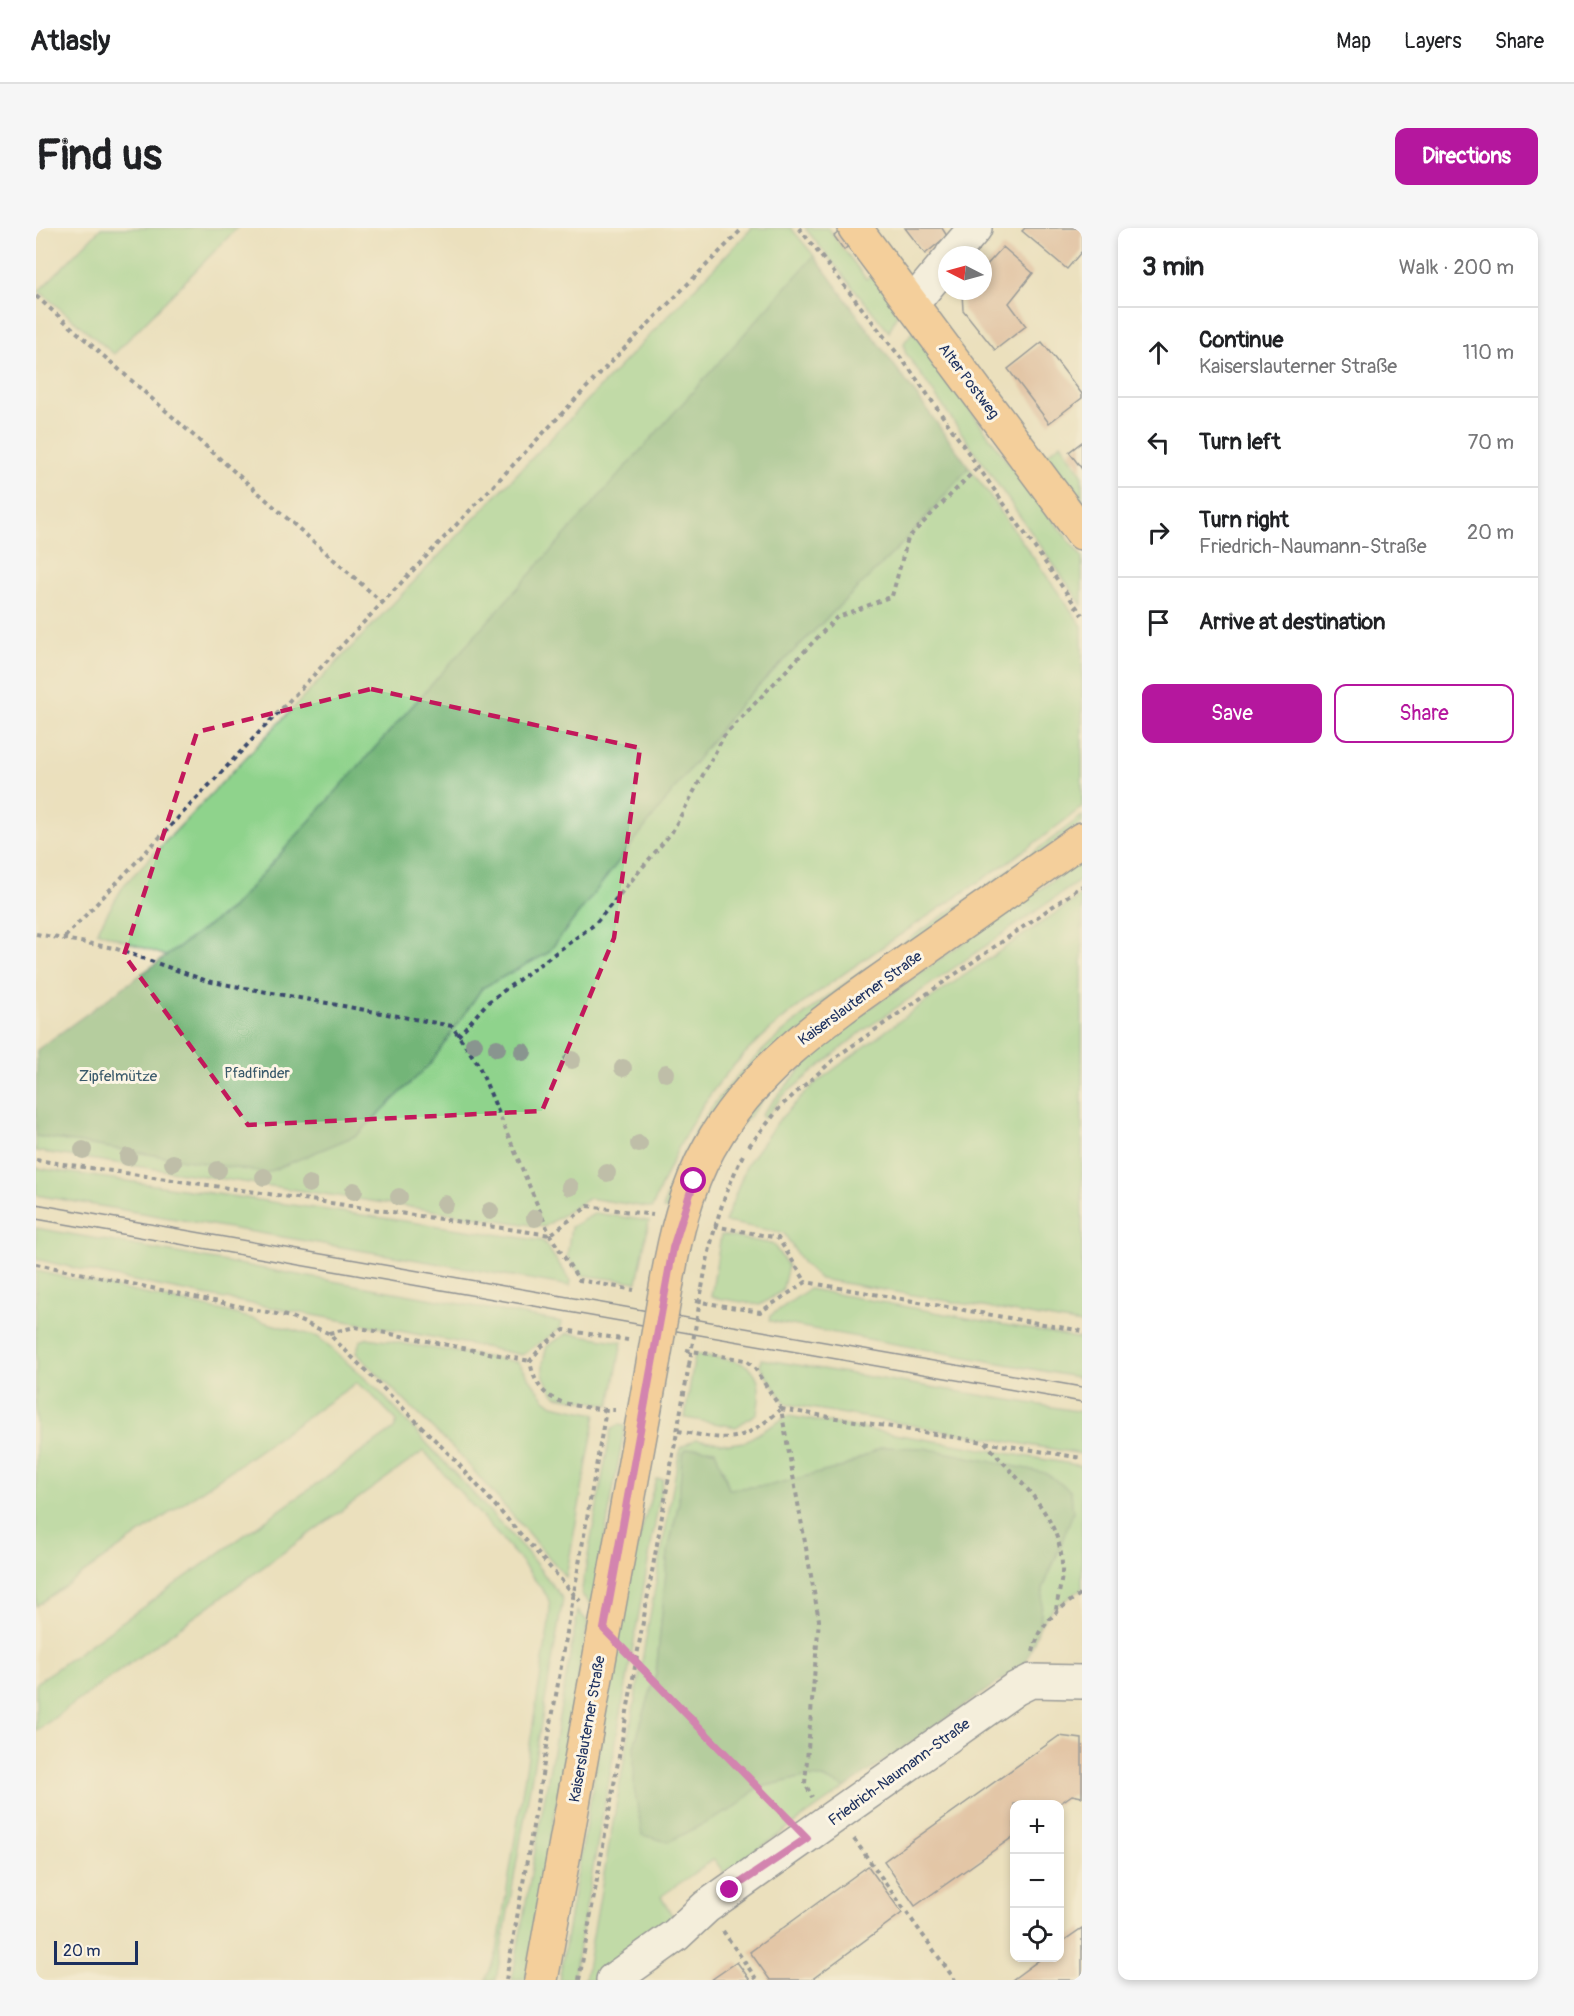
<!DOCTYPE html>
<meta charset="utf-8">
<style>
body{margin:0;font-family:Pangolin,sans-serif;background:#f6f6f6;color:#202124}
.controls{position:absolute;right:18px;bottom:18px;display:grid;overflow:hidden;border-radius:12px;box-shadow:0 3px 9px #0003}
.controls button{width:54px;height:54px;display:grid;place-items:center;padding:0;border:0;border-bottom:2px solid #e0e0e0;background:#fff;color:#202124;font:30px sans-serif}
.compass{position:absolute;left:902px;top:18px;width:54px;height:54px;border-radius:50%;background:#fff;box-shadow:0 3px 9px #0003;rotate:276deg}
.scale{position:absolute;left:18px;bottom:15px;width:84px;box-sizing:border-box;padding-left:6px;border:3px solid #1b2f5e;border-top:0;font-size:16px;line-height:21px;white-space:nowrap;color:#1b2f5e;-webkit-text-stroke:4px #fcf5e5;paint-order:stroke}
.stop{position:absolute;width:18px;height:18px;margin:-14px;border:4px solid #b5179e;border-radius:50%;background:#fff}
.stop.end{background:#b5179e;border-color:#fff;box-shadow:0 2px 6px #0008}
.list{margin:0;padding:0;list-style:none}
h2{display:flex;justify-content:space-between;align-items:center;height:78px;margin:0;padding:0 24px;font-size:26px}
h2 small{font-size:20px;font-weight:400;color:#757577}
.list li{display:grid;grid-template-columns:39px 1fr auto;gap:18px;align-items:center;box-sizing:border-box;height:90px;padding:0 24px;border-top:2px solid #e0e0e0}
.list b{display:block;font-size:22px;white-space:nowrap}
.list p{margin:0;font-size:20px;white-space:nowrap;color:#757577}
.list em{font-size:20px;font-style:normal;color:#757577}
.actions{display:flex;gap:12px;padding:18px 24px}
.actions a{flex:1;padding:14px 0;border:2px solid #b5179e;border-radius:12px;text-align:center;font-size:21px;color:#b5179e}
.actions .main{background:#b5179e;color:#fff}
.icon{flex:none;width:33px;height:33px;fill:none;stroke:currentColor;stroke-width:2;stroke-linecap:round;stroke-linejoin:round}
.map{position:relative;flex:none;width:1046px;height:1752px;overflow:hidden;border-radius:12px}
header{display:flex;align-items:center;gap:36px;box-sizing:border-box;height:84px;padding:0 30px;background:#fff;border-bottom:2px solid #e0e0e0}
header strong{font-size:28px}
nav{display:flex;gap:33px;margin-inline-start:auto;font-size:21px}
.intro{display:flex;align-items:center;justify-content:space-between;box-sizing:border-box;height:144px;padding:0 36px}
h1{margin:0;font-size:42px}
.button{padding:15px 27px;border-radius:12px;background:#b5179e;color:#fff;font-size:21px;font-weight:700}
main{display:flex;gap:36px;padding:0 36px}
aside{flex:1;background:#fff;border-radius:12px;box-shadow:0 3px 9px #0003}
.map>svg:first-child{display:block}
.green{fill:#8fd38c;stroke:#558175;stroke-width:1.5}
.forest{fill:#73b578;stroke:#47726b;stroke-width:1.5}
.building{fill:#d9a68b}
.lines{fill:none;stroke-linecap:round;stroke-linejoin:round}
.minor-casing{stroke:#3a4a6c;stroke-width:36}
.major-casing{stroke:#3a4a6c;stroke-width:36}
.path{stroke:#3a4a6c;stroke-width:4;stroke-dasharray:4.5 4.5;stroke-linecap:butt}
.minor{stroke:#fff;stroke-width:33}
.major{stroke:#febb71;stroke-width:33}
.tram{stroke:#1b2f5e;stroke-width:1.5}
.major-bridge-casing{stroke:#3a4a6c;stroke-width:36;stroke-linecap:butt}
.path-bridge{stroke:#3a4a6c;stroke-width:4;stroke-dasharray:4.5 4.5;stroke-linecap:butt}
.major-bridge{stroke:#febb71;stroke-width:33}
.tree{fill:#89958f}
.route{stroke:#b5179e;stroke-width:8}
.marked{fill:none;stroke:#c2185b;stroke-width:4.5;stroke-dasharray:12 8;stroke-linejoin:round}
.labels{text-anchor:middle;stroke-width:6;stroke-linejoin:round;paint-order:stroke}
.street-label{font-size:15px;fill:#1b2f5e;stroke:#fcf5e5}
.park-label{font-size:15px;fill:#38586a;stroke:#fcf5e5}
</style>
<header>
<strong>Atlasly</strong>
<nav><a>Map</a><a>Layers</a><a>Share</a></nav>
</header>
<div class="intro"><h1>Find us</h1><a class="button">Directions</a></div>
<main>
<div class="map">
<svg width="1046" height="1752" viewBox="0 0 1046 1752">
<rect width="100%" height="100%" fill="#fcf5e5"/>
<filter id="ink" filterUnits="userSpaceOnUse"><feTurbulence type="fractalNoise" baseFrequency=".0167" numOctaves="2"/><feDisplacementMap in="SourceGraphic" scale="12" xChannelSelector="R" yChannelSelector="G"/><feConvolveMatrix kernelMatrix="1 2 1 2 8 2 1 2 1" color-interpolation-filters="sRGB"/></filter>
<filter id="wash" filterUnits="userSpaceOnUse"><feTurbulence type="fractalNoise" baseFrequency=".008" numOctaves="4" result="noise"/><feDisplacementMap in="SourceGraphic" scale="24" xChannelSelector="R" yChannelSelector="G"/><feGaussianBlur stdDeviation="1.35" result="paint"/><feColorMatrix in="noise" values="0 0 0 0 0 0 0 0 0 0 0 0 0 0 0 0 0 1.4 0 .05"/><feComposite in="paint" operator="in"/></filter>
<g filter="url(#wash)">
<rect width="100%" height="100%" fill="#ebe0bd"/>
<g class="green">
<polygon points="65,0 201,0 78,126 3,63"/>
<polygon points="716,0 755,0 780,30 197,679 130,728 61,703 88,657"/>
<polygon points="769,0 792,0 830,51 838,45 864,79 853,104"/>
<polygon points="877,103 982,248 1046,329 1046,377 869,124 868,115"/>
<polygon points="1025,215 1046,246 1046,274 1009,228"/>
<path d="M933 239 1046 398V579C977 634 899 682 826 733 773 770 718 808 679 860 651 897 633 938 616 980L553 970 508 999 0 923V908L230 945 395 835 446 760 512 725 702 478 872 310Z"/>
<path d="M1046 588V595L842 739 632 982 627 981C657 855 776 778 876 709 933 670 991 631 1046 588Z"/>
<polygon points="1046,632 1046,651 824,805 747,868 729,890 725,887 783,820 817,792"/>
<polygon points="1046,667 1046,1096 784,1051 766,1034 748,1005 689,994 711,936 743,892 778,856 885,777"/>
<polygon points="0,940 507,1013 535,1053 534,1058 0,967"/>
<polygon points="560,985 613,993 601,1054 545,1047 531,1028 535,999"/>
<path d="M0 1000 526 1094 524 1101 486 1127C325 1093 161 1070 0 1031Z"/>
<polygon points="685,1007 737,1016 752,1038 746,1063 724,1077 675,1069"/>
<polygon points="0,1043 188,1083 282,1109 341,1161 490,1323 527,1371 460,1752 450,1752 461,1724 513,1395 514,1376 511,1368 484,1332 388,1223 0,1503 0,1455 358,1201 361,1193 334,1165 320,1155 0,1378"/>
<polygon points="773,1061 1046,1111 1046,1150 733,1093 734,1088"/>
<path d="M532 1105 586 1114 574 1177 520 1168C504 1148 504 1142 511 1118Z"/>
<polygon points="332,1110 482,1134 508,1170 517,1177 560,1186 530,1349 424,1227 320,1125 324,1113"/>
<path d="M659 1126C703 1134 732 1130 721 1185L700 1199 649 1190Z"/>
<polygon points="725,1131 1046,1184 1046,1226 750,1176 724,1138"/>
<polygon points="752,1188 1046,1238 1046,1361 1016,1381 1004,1397 1007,1361 1026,1315 846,1219 807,1239 736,1257 693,1261 687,1240 646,1228 643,1274 632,1324 620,1446 598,1518 697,1581 721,1560 768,1549 787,1550 809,1560 688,1645 678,1631 627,1667 625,1669 642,1697 562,1752 549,1752 644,1220 660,1211 693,1216 708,1214"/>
<polygon points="582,1197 589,1198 556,1377 545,1366 575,1202"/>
<polygon points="620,1251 627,1251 537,1752 523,1752 587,1384 598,1329"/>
<polygon points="542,1383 552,1394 490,1752 476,1752"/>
</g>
<g class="forest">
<polygon points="778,28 933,239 872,310 704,476 512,725 446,760 395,835 321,907 230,945 0,908 1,822 195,681"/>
<polygon points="846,1219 888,1220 987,1240 1009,1245 1035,1263 1037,1285 1007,1361 1004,1397 990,1435 809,1560 787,1550 768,1549 721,1560 697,1581 632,1614 606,1607 598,1559 598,1518 620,1446 632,1324 643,1274 646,1228 650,1221 662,1220 679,1222 693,1261 736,1257 807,1239"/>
</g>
<g id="blocks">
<g class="building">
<polygon points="869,0 906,0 911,8 889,26"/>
<polygon points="989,0 1046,0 1046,23 1031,41 986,3"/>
<polygon points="802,5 812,18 808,22 798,8"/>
<polygon points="967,19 997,45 973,75 990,98 959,122 927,82 926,65 928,63 947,63 947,41"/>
<polygon points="1006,114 1046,166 1046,170 1013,195 972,141"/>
<polygon points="1046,214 1046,241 1033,224"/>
<polygon points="1023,1508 1046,1511 1046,1569 1036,1567 1023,1576 978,1576 978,1608 879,1678 848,1633"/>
<polygon points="832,1638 866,1685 775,1752 734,1752 714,1724"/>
<polygon points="1046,1700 1046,1752 976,1752 1006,1730 1023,1730 1023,1716"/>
<polygon points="701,1734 714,1752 675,1752"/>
</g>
</g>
</g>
<g filter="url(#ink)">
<use href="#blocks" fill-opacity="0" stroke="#3a4a6c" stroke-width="1.5"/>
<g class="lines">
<defs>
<g id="minor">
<polyline points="916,27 939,0"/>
<polyline points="876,76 911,34"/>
<polyline points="577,1752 640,1707 670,1679 979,1461 995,1453 1046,1454"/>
</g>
<g id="major">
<polyline points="819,0 1046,305"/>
<path d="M631 1054C639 1008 650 961 673 920 719 836 802 783 878 729 934 690 990 650 1046 611"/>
<polyline points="505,1752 618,1130"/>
</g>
</defs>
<use href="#minor" class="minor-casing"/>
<use href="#major" class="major-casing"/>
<g class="path">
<polyline points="763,0 875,143 1046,387"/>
<polyline points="0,68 348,376"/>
<polyline points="0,706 78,720 171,753 416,798 442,836 514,1007 543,1052 598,1062"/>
<polyline points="29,709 571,138 707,0"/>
<polyline points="422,808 451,775 559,696 636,604 688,508 800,390 856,368 872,310 941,240"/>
<polyline points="713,918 746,877 803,827 1046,658"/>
<polyline points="0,932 514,1007 552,978 617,987"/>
<polyline points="678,998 742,1010 770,1054"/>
<polyline points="0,1036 255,1089 292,1105 417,1230 544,1373"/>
<path d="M666 1060C675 1009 684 974 707 927"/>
<polyline points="659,1073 724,1084 770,1054 1046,1103"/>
<polyline points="293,1105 319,1099 494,1133"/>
<polyline points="650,1122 709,1132 718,1139 745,1181 783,1392 769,1555 776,1569"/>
<polyline points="745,1181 1046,1230"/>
<path d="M570 1182C532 1176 502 1178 494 1133L506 1118 528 1102 592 1112"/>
<path d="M642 1203C693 1212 702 1218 744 1182"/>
<path d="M949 1214C979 1250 1024 1285 1026 1336 1027 1351 1022 1367 1020 1382"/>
<path d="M997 1424C1004 1395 1022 1381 1046 1365"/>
<polyline points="595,1427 749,1588"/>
<polyline points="818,1611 919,1752"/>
<polyline points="687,1703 721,1752"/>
<polyline points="470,1752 570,1182 579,1182"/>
<polyline points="543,1752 653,1137"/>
</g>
<use href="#minor" class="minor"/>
<use href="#major" class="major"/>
<g class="tram">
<polyline points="0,976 1046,1159"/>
<polyline points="0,991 1046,1174"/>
</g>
<defs>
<polyline id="major-bridge" points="618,1130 631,1054"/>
</defs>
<use href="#major-bridge" class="major-bridge-casing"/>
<polyline class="path-bridge" points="653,1137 666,1060"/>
<use href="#major-bridge" class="major-bridge"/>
</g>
<g class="tree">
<circle cx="438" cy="816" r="9"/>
<circle cx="461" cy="820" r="9"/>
<circle cx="487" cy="824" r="9"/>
<circle cx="536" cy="832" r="9"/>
<circle cx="587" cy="840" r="9"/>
<circle cx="630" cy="845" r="9"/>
<circle cx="603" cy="916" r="9"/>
<circle cx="47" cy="922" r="9"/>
<circle cx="92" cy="929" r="9"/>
<circle cx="137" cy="935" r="9"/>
<circle cx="182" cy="942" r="9"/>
<circle cx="571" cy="945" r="9"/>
<circle cx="228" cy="949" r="9"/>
<circle cx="273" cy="956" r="9"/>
<circle cx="534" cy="959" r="9"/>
<circle cx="318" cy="963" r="9"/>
<circle cx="363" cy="969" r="9"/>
<circle cx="409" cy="976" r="9"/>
<circle cx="454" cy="983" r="9"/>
<circle cx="499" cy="990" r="9"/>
</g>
</g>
<g class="lines" filter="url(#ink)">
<polyline class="route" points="658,953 637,1020 568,1401 771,1610 694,1662"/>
</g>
<path d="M0 0H1046V1752H0ZM335 461 604 520 578 710 506 883 212 897 88 727 161 504Z" fill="#ebe0bd" fill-opacity=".55" fill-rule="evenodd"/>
<path class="marked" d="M335 461 604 520 578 710 506 883 212 897 88 727 161 504Z"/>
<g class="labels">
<g class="street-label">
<text transform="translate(933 153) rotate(53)" y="5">Alter Postweg</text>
<text transform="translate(824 770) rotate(-36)" y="5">Kaiserslauterner Straße</text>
<text transform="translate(551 1501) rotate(-80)" y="5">Kaiserslauterner Straße</text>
<text transform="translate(863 1544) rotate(-36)" y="5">Friedrich-Naumann-Straße</text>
</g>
<g class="park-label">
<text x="221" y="850">Pfadfinder</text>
<text x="82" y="853">Zipfelmütze</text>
</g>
</g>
</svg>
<div class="controls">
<button>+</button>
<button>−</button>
<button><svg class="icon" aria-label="locate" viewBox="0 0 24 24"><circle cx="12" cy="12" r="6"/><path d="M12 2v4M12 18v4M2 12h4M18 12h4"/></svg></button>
</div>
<svg class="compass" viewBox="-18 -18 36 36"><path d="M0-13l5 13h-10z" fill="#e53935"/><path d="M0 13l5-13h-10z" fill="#757577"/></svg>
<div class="scale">20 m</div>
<div class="stop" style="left:658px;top:953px"></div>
<div class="stop end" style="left:694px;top:1662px"></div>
</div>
<aside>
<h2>3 min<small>Walk · 200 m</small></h2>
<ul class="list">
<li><svg class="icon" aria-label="ahead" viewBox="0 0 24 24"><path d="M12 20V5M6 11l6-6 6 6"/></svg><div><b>Continue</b><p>Kaiserslauterner Straße</p></div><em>110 m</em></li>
<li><svg class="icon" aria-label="left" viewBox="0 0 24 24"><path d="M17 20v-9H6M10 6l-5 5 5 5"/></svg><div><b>Turn left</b></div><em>70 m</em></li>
<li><svg class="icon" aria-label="right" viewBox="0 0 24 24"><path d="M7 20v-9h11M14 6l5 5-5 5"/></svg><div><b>Turn right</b><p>Friedrich-Naumann-Straße</p></div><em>20 m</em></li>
<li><svg class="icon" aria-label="arrive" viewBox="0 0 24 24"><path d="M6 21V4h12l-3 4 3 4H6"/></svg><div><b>Arrive at destination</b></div></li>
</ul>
<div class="actions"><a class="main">Save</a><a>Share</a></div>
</aside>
</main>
